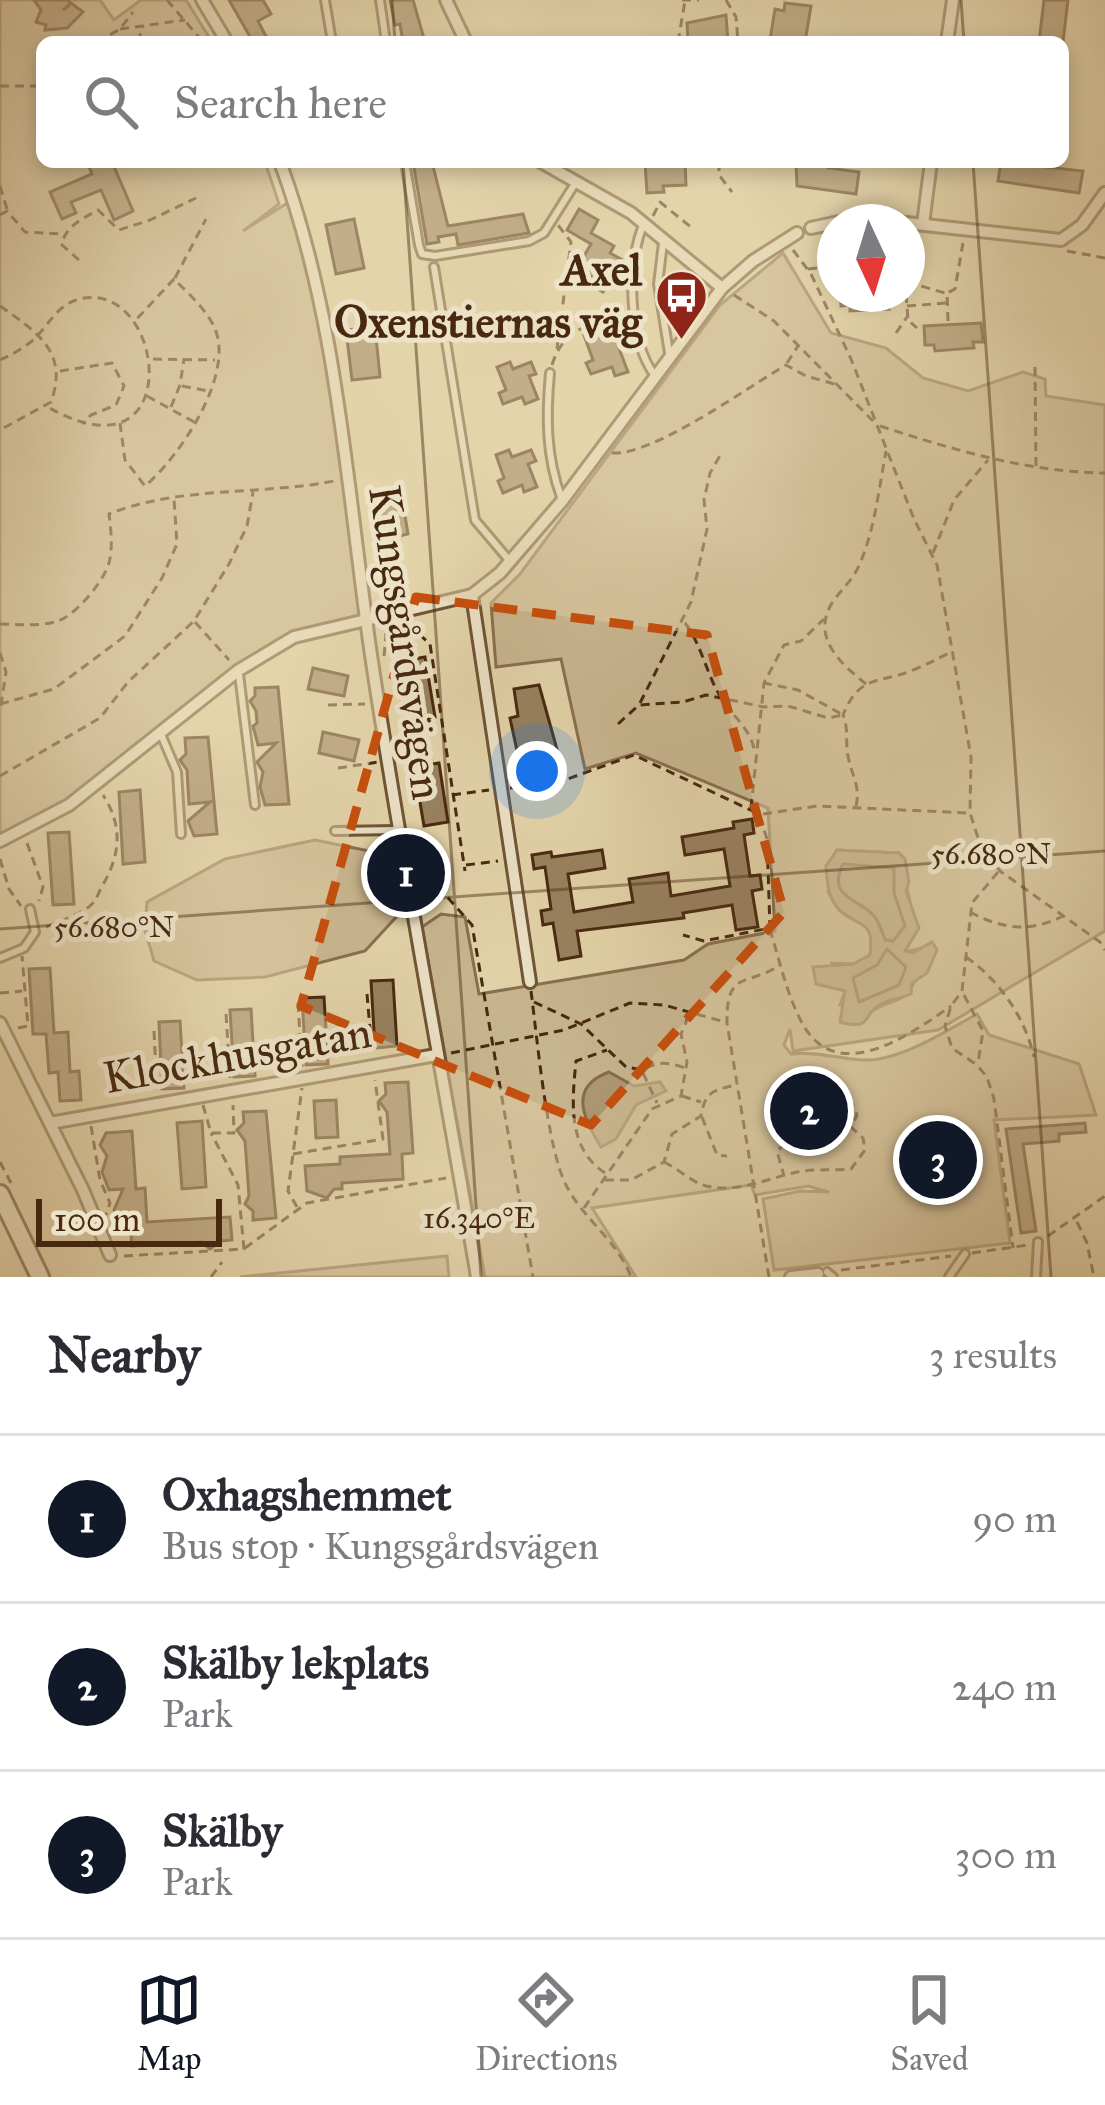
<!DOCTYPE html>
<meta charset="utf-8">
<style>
body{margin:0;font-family:"IM FELL Great Primer",serif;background:#f2f2f3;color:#2b2b33}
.compass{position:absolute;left:817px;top:204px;width:108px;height:108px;border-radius:50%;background:#fff;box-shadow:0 6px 18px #0003;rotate:176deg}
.scale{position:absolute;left:36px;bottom:30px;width:186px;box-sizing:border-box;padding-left:12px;border:6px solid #482910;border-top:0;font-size:33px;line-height:42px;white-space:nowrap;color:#482910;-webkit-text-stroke:9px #ede3c8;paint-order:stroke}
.you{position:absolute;left:537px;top:771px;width:42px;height:42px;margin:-30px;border:9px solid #fff;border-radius:50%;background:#1a73e8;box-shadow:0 0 0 18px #1a73e833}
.badge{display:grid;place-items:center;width:78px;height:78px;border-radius:50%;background:#111827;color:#fff;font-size:39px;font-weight:700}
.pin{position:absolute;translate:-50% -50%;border:6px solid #fff;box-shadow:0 3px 12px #0006}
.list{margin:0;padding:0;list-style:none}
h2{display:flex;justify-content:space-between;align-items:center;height:156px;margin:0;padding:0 48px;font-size:51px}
h2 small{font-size:39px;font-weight:400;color:#7c7c81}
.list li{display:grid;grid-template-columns:78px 1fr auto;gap:36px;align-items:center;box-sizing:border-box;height:168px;padding:0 48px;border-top:3px solid #e1e1e2}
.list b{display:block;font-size:45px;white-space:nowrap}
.list p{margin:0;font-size:39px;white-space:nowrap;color:#7c7c81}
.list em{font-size:39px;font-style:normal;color:#7c7c81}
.icon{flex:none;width:66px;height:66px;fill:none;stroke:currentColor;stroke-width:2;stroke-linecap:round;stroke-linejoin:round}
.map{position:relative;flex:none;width:1105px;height:1277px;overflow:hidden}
.search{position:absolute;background:#fff;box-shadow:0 6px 18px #0003;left:36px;right:36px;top:36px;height:132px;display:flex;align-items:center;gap:30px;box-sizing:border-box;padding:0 42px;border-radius:18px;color:#7c7c81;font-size:45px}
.sheet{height:660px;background:#fff}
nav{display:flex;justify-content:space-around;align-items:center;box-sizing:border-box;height:168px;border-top:3px solid #e1e1e2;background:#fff;font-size:33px;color:#7c7c81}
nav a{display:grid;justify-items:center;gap:6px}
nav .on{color:#111827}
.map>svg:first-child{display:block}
.green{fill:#c9b790;stroke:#887050;stroke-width:3;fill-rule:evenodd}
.water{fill:#af9a76;stroke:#866d4d;stroke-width:3}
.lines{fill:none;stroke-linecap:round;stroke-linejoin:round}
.shore{stroke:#7c6243;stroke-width:3}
.building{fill:#998260;stroke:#482910;stroke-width:3}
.lane-casing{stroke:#6f5436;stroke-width:12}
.street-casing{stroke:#6f5436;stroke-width:16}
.secondary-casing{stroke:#482910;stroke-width:22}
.path{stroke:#482910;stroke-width:3;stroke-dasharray:9 6;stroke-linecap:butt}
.lane{stroke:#ede3c8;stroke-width:6}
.street{stroke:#ede3c8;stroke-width:10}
.secondary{stroke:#ede3c8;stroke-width:16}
.marked{fill:none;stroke:#c84f0d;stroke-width:9;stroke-dasharray:24 15;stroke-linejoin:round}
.ticks{fill:none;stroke:#482910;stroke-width:3;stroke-opacity:0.45}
.labels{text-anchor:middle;stroke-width:10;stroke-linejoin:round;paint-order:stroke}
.poi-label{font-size:45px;font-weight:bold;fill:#482910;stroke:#ede3c8;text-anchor:end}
.street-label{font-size:45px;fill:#482910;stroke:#ede3c8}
.ticks-label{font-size:30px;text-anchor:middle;fill:#482910;stroke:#ede3c8;stroke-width:10;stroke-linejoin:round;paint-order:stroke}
</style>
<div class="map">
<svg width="1105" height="1277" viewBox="0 0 1105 1277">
<rect width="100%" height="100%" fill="#e4d4aa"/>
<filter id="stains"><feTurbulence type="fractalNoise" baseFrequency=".00167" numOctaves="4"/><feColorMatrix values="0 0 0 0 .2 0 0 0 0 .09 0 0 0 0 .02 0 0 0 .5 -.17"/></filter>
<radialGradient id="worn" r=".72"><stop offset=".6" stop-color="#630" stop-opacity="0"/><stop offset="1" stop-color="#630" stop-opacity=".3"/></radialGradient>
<g class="green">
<polygon points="0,0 100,0 114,20 141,0 186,0 212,42 42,42 42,162 265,162 279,204 243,231 294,199 322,316 366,619 294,637 253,659 69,805 0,841"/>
<path d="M783 253 831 333 886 348 923 378 968 391 1023 372 1045 379 1046 396 1105 405V931L938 1030 793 1051 790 1029 784 1045 791 1054C821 1050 854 1064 879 1059 912 1053 948 1030 977 1014L989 1035 1079 1064 1096 1115 994 1120 1010 1243 774 1270 763 1199 800 1191 829 1192 808 1186 755 1195 751 1185 592 1208 636 1277H485L422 927 441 914 465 917 479 994 684 960 708 944 775 931 768 808 636 753 585 769 561 659 496 667 491 603 520 574 720 305ZM837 850 899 853C904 882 915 908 913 938L906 944 905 952 925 947C921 965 917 985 903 997 894 1003 883 1003 874 1010L840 1005 845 991 832 963 853 964 870 956C875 917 859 929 839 910 834 905 832 898 828 892Z"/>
<polygon points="315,840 389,855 399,914 365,951 265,977 197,980 154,961 145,930 147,902 225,859"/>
<polygon points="447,1256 449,1277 240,1277"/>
</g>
<g class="water">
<path d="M837 850 899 853 905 859 909 882 906 891 919 928 905 951 913 953 932 942 937 950 927 973 912 983 911 994C902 998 890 999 881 1004 861 1015 873 1031 840 1022L845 991 816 984 813 967 853 964 870 955C874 921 863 928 842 912 828 901 827 882 826 866Z"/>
<path d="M609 1072 634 1086 660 1082 666 1091 636 1105 616 1139 601 1147C583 1118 568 1087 609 1072Z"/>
</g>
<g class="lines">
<g class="shore">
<path d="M843 864 894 868V893L905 926 893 941 885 940C882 931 878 918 870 912 852 897 828 895 843 864Z"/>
<polygon points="887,949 906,967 899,985 859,1002 853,978 877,965"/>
</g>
</g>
<g class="building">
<polygon points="34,0 67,0 83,12 67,28 45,30 46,25 36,22 41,10"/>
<polygon points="229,0 263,0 271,14 258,21 269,42 253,42"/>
<polygon points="390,0 413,0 425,42 403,42 400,24 395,25"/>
<polygon points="1044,0 1068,0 1063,42 1039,42"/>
<polygon points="785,3 811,6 805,42 770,40 775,9 784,11"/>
<polygon points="726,15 728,42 688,42 687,23"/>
<polygon points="87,162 112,162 133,211 114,220 101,190 71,202 76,213 62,219 50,192 92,174"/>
<polygon points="413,162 432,162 448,226 523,214 529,233 458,245 456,234 438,237 439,242 427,244"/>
<polygon points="645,162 685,162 686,185 663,186 664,192 647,193"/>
<polygon points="796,162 828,162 828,168 859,172 856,194 797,186"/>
<polygon points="1001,162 1083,171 1079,193 998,181"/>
<polygon points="579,209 598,220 591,233 614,246 610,253 626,262 621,275 615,271 603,292 591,285 594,278 577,268 591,244 567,230"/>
<polygon points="354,219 364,268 336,274 326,225"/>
<polygon points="840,294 888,294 889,309 850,311 850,305 841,306"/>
<polygon points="981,323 983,342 973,342 974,348 935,351 934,345 925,345 924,326"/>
<polygon points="375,327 380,377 352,380 346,330"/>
<polygon points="597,330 600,337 619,330 623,341 617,343 628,372 615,376 612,367 591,374 586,363 593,360 584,335"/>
<polygon points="510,362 513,369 531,362 536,374 529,376 538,399 525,404 522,397 503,404 499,393 506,390 497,367"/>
<polygon points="509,450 512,457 531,450 536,461 528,464 537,487 524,492 522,485 503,493 498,481 504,478 496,455"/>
<polygon points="385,492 401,492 408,534 376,542 368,495"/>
<polygon points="425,657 435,717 411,720 401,661"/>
<polygon points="313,668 348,676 344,696 308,689"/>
<polygon points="539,685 560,760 542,763 543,771 522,774 510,718 518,716 514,689"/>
<polygon points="278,687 289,804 265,805 260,787 263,772 257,762 276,743 258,745 253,726 257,723 256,711 250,701 255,696 255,688"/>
<polygon points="323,732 359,740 354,761 319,753"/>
<polygon points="208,737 217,834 194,836 188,821 210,802 189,804 187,770 180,760 186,754 185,738"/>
<polygon points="439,763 448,822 424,826 414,767"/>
<polygon points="140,790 145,862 123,864 119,792"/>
<polygon points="752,819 754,833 744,835 750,876 760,875 762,889 752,891 758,927 736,930 732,905 683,913 684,918 577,931 581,956 559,960 553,923 543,925 541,911 551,909 545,867 534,869 532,855 551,852 552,857 602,850 605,868 568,874 574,912 633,902 629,879 668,873 671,896 730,886 724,849 685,855 682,837 734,828 733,822"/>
<polygon points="69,832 74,904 53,905 48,833"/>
<polygon points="50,968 54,1033 68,1032 70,1072 79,1071 81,1100 60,1101 58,1072 49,1073 46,1034 33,1034 29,969"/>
<polygon points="393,980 397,1046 375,1048 371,981"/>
<polygon points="324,997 328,1064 306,1065 302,998"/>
<polygon points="251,1009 255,1076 234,1077 230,1010"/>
<polygon points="180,1021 184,1088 162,1089 159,1022"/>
<polygon points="408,1082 413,1153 402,1154 403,1179 342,1183 342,1189 334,1189 327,1198 307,1191 305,1166 340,1164 340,1157 390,1154 387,1112 379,1101 386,1094 385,1083"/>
<polygon points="336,1100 338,1137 316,1138 314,1101"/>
<polygon points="266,1111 276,1218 253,1220 253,1211 245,1204 249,1196 245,1141 237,1130 244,1123 243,1112"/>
<polygon points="202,1121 206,1187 182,1189 177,1123"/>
<polygon points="1085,1123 1086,1132 1059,1134 1059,1141 1023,1144 1036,1231 1021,1233 1006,1129"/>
<polygon points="132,1131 136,1189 145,1188 147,1222 230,1217 232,1240 221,1241 210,1249 202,1242 132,1246 130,1223 121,1224 114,1210 123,1189 109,1190 102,1172 107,1156 100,1145 106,1133"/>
</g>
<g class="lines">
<defs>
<g id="lane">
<polyline points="325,0 332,42"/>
<polyline points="380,0 386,42"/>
<polyline points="405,162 419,245 422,254 435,256 529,241 544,233 576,182"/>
<path d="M644 223C626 264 628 339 655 376"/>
<polyline points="663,243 658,284 669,353"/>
<polyline points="434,267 475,520 508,559"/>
<path d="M550 373C546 416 546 456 561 497"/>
<polyline points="239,674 255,805"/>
<polyline points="160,732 177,772 181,834"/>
<polyline points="335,831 398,830"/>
<polyline points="0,958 24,948 35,932 30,909"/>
<polyline points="827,1272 833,1277"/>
<polyline points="949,1277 965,1254"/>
<polyline points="1036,1277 1038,1242"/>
</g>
<g id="street">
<polyline points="202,0 227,42"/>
<polyline points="446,0 466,42"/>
<polyline points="947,42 953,0"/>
<path d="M280 162C338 318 347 491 371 655 402 863 442 1070 477 1277"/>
<polyline points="541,162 631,213 722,288"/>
<polyline points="907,223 1061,240 1082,225 1105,193"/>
<polyline points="923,224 931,162"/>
<polyline points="811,228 857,218 901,222"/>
<polyline points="472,595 530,982"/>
<polyline points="0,841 69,805 239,670 294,637 472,595 500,573 562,501 722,288 753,261 797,233"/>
<polyline points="0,1023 83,1190 110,1255"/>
<polyline points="50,1123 436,1055"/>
<polyline points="791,1277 818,1274"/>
</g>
<polyline id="secondary" points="0,1194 40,1277"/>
</defs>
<use href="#lane" class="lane-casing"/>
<use href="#street" class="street-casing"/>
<use href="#secondary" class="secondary-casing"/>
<g class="path">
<polyline points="167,0 203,42"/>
<polyline points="682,0 699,0"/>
<polyline points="726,0 736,17 738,42"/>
<polyline points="63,10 75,0"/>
<polyline points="120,29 185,20"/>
<polyline points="97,42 120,29 133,12"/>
<polyline points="138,42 143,26"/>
<polyline points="678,42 685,1"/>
<polyline points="0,86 42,86"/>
<polyline points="39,90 42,116"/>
<polyline points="719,162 719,175 732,192"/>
<polyline points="0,186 7,209"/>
<polyline points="0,215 7,211 25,232 63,234"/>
<polyline points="653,216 660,202 692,228"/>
<polyline points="793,250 811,274 851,359 914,519 937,565 971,757 970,813 980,844 1000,871 1100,942 1105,950"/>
<polyline points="1067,251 1105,258"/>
<path d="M79 260 61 244C68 225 80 220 98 210L119 230 150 220 196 198"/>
<polyline points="808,269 835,266"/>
<polyline points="175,278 206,219"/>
<polyline points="907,282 945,293"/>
<polyline points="906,294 908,320 917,328"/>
<polyline points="734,295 774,321 873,421"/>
<path d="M0 306C37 332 69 352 51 402L0 430"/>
<polyline points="907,306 947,303"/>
<polyline points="948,321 947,293 955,289 963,243"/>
<polyline points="896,333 907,317"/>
<polyline points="557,349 571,242 558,225"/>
<polyline points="153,359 215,360"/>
<path d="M0 360C11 355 22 349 32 341 49 326 55 306 79 299 167 277 189 489 46 406"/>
<polyline points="787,363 798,346"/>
<path d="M552 365C563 329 589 323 623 318"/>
<polyline points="1035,367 1036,467"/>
<polyline points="60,371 112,363 124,386 116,405 91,415 82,424"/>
<polyline points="182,386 208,391"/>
<polyline points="147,396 196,423"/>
<polyline points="171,407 180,385 184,359"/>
<path d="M120 423 125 460 145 486C178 458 227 386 218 339 214 316 190 295 174 279L133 323"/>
<path d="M880 426C954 450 1027 472 1105 473"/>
<path d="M612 453C653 456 748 387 786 365L806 376 838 385"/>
<polyline points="933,553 954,500 988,460"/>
<polyline points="371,567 384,603"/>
<polyline points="195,622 229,660"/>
<path d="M685 623C702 645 707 677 723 701 734 717 750 729 754 749"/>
<path d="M0 624C20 624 39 627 58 621 76 615 104 581 109 563 113 547 111 530 109 514 182 485 263 496 339 480"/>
<polyline points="390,628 419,634 430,644 465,871"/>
<polyline points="0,653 6,672 0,711"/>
<polyline points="384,656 387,624"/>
<path d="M866 684C840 663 809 636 834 600 844 587 855 577 861 561 875 527 879 488 886 451"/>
<polyline points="640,703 691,602 707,529 704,500 710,473 721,454"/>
<polyline points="0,704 54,689 125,636 162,578 177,544 174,499"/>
<polyline points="328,705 365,704"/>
<polyline points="618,724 639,705 683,702 706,695 764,707 788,706 828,718 843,715 798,690 764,683"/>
<polyline points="338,768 379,762"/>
<polyline points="0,776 100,718 128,682 194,621 229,564 247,526 253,492"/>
<polyline points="510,788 551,785 634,755 759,814 767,839 770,928 704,941 683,935"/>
<polyline points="452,795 489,790"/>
<path d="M856 806C861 786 851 774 848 756 845 741 849 729 843 715 860 673 880 684 913 670 926 665 937 659 949 653"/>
<polyline points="751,808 764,683 784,645 801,641 824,619"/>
<polyline points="763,814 817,806 968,813"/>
<polyline points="27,843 43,887 39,901"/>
<polyline points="414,849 420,866 472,925 533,1277"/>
<polyline points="0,859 9,889 21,906"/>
<polyline points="466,865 498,861"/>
<polyline points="998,872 972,903 962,991 951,1006 945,1026 952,1048 977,1065 987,1077 994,1099 1013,1248"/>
<path d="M970 912C1002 929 1030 933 1063 916"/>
<path d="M46 927C59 921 81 915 91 905 96 901 98 894 101 888 120 857 124 827 103 795"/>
<path d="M770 929C779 959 786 991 800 1019 834 1089 908 1036 951 1006"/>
<path d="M966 957C999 980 1025 1017 1034 1057"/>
<path d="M531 991C537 1037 547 1148 566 1185 583 1219 618 1241 631 1277"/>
<polyline points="0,993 22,991"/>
<polyline points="367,994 372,1052"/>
<polyline points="964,995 983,1031 978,1063"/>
<path d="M534 1002 581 1024 626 1067 642 1070C659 1061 667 1062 685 1068"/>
<polyline points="298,1003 302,1067"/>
<polyline points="226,1014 230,1078"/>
<polyline points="18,1028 28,1026 22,956"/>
<polyline points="154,1031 157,1091"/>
<polyline points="451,1053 564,1030 630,1003 664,1005 725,1022"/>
<polyline points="643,1073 657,1103"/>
<polyline points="682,1096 701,1102"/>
<polyline points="203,1105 211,1133 234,1133 233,1105"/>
<polyline points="702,1117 717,1155 727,1156"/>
<polyline points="91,1126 100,1180 110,1203 106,1215"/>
<polyline points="293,1154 383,1139 375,1080"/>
<polyline points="0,1162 11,1183"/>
<path d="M664 1162C679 1169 691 1182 706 1186 736 1193 764 1180 793 1173 811 1168 832 1171 851 1169L865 1150 863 1138 851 1127 857 1115 845 1088C821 1087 791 1089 775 1108L788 1133 786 1143 777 1151 784 1176"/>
<path d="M605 1173C567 1148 572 1102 576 1061L607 1050"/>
<path d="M605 1180H631L664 1162 672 1134 701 1116C705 1091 714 1090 736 1085"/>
<polyline points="297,1207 288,1191 302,1088"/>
<polyline points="584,1208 652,1109 681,1096 687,1062 681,1034 690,1013"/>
<polyline points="1077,1222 1087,1243 1094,1277"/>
<polyline points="1048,1236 1105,1196"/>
<polyline points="245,1248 307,1203 446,1178"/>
<polyline points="972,1253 1028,1245"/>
<polyline points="124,1256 244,1249 238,1185 211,1133"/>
<polyline points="841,1270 951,1256"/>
<polyline points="211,1277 222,1262"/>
<path d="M769 1277 727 1023C726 967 749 988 781 964"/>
</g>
<use href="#lane" class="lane"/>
<use href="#street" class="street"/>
<use href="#secondary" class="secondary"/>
</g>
<path d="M0 0H1105V1277H0ZM416 597 707 635 784 912 591 1125 301 1006Z" fill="#e4d4aa" fill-opacity=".55" fill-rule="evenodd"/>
<path class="marked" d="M416 597 707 635 784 912 591 1125 301 1006Z"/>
<path class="ticks" d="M392 0 395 42M961 0 964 42M403 162 481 1277M973 162 1051 1277M0 929 1105 851"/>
<defs>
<symbol id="bus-pin" viewBox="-11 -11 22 30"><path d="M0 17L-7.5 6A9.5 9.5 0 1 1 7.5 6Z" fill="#8f2418" stroke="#ede3c8"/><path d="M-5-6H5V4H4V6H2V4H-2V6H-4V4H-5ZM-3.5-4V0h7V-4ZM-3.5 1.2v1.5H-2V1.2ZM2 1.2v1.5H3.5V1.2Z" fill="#fff"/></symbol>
</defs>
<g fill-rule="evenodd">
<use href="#bus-pin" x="652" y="266" width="59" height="81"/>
</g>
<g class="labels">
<g class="poi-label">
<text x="642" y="285">Axel<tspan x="642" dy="52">Oxenstiernas väg</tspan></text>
</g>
<g class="street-label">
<text transform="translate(407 642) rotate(82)" y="16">Kungsgårdsvägen</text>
<text transform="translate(237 1054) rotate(-10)" y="16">Klockhusgatan</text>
</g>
</g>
<g class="ticks-label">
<text x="991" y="864">56.680°N</text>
<text x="114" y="937">56.680°N</text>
<text x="479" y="1228">16.340°E</text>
</g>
<rect width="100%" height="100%" filter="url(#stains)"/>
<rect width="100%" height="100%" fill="url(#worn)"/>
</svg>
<svg class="compass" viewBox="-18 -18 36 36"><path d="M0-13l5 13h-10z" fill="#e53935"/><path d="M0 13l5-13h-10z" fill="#7c7c81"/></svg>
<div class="scale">100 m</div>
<div class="you"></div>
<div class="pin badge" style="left:406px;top:873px">1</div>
<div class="pin badge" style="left:809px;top:1111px">2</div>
<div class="pin badge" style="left:938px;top:1160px">3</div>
<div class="search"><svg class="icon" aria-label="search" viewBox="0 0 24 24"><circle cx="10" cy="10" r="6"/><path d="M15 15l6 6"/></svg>Search here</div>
</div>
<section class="sheet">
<h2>Nearby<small>3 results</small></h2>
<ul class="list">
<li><span class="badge">1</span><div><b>Oxhagshemmet</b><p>Bus stop · Kungsgårdsvägen</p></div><em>90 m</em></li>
<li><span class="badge">2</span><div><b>Skälby lekplats</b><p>Park</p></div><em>240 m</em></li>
<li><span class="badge">3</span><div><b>Skälby</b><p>Park</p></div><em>300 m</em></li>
</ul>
</section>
<nav>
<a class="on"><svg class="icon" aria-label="map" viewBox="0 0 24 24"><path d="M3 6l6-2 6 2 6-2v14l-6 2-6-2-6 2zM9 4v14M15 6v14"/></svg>Map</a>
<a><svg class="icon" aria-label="directions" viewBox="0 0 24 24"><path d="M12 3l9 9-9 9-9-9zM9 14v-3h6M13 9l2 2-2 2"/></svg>Directions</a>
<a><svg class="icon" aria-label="saved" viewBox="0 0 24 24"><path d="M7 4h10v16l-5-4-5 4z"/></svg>Saved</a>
</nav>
